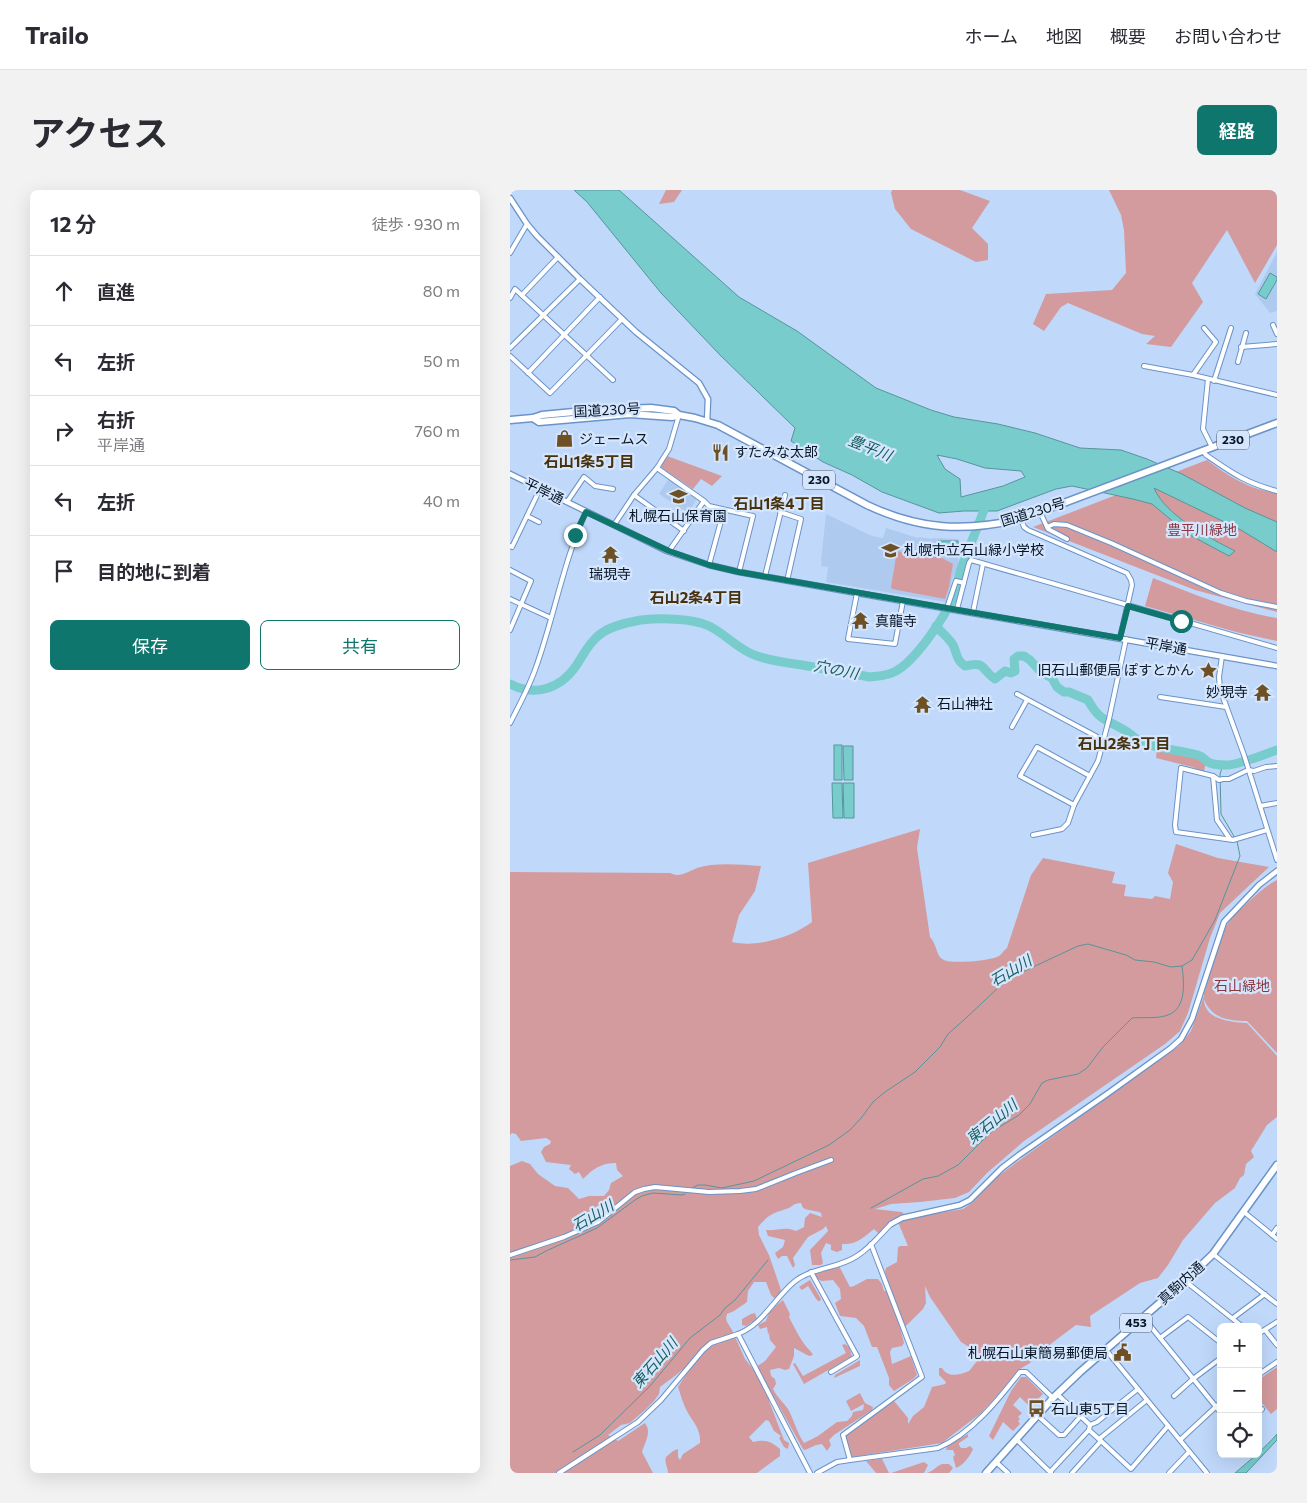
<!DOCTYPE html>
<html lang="ja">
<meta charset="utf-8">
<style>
body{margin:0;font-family:Commissioner,"Noto Sans JP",sans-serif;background:#f2f2f3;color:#2b2b33}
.controls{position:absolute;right:15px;bottom:15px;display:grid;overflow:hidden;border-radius:8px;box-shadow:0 5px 20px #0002}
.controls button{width:45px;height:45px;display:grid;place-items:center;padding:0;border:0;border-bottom:1px solid #e1e1e2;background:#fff;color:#2b2b33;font:25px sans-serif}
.stop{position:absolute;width:15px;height:15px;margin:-11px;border:4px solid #0f766e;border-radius:50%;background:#fff}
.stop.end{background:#0f766e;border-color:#fff;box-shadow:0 1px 5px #0008}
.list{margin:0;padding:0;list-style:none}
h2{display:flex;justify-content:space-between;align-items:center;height:65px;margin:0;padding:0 20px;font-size:21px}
h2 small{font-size:16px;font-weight:400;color:#7c7c81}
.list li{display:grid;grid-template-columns:32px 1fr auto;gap:15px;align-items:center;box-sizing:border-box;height:70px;padding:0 20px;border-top:1px solid #e1e1e2}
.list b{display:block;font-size:19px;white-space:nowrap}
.list p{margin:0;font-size:16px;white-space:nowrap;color:#7c7c81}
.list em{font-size:16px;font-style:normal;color:#7c7c81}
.actions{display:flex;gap:10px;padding:15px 20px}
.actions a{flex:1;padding:11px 0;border:1px solid #0f766e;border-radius:8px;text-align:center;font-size:18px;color:#0f766e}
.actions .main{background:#0f766e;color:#fff}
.icon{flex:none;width:28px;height:28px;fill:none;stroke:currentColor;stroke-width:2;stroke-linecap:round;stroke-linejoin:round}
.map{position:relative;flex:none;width:767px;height:1283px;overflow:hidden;border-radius:8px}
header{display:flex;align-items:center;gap:30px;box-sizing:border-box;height:70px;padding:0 25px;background:#fff;border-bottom:1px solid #e1e1e2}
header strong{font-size:24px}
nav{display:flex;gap:28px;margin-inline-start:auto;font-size:18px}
.intro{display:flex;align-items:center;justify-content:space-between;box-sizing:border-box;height:120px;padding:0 30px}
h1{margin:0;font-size:35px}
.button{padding:12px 22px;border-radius:8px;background:#0f766e;color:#fff;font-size:18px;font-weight:700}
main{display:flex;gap:30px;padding:0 30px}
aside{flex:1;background:#fff;border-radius:8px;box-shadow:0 5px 20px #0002}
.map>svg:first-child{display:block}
.built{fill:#afcaef}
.green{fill:#d39b9e}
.water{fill:#78cccc;stroke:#56959b;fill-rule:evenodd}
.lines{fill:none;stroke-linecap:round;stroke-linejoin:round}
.stream{stroke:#56959b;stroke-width:1}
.river{stroke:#78cccc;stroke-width:9}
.minor-casing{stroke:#6b93c7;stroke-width:6}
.tertiary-casing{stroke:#6b93c7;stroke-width:7}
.trunk-casing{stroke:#6b93c7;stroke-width:9}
.minor{stroke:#fff;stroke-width:4}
.tertiary{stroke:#fff;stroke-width:4.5}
.trunk{stroke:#fff;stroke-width:6}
.route{stroke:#0f766e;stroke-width:6}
.labels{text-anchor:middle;stroke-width:4.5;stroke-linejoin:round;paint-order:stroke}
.shield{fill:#d5e6fc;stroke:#445468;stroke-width:1}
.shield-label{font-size:12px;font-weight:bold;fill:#061528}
.street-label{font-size:14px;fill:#061528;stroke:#d5e6fc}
.poi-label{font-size:14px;fill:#061528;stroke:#d5e6fc;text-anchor:start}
.park-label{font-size:14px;fill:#893741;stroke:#d5e6fc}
.water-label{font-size:15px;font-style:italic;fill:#175f5f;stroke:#d5e6fc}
.neighbourhood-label{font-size:15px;font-weight:bold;fill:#48310d;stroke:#d5e6fc}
</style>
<header>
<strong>Trailo</strong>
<nav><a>ホーム</a><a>地図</a><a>概要</a><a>お問い合わせ</a></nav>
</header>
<div class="intro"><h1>アクセス</h1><a class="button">経路</a></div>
<main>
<aside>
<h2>12 分<small>徒歩 · 930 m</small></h2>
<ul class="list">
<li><svg class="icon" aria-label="ahead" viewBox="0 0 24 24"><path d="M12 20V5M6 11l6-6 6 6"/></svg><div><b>直進</b></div><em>80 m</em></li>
<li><svg class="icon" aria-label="left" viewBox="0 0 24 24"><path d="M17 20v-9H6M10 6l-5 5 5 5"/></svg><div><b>左折</b></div><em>50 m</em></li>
<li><svg class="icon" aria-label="right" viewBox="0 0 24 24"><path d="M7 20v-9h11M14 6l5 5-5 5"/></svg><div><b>右折</b><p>平岸通</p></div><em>760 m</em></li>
<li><svg class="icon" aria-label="left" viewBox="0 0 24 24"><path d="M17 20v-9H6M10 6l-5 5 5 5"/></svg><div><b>左折</b></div><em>40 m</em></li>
<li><svg class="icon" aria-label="arrive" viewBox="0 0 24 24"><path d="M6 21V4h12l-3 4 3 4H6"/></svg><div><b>目的地に到着</b></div></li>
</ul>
<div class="actions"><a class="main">保存</a><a>共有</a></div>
</aside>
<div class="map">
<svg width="767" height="1283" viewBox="0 0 767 1283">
<rect width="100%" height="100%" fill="#c0d9fb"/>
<g class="built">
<polygon points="767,62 767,121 760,123 745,104"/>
<polygon points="159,288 188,307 178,323 149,304"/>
<polygon points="316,324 362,346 373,348 376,338 408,348 409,347 422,349 422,348 449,349 448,374 441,393 442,393 436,412 316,392 318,377 311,376 312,371 311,371"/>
</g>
<g class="green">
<polygon points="156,0 172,0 164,12 149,14"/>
<polygon points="382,0 450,0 480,11 462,38 478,54 478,70 466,72 401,39 385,19 381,3"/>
<polygon points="599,0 767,0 767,55 745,93 717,40 682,93 693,112 661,157 636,154 645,146 632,144 558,113 551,117 534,141 523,134 536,104 602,100 616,83 614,40 611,25"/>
<polygon points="157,266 212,286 202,296 191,289 183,299 152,278 151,276"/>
<path d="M697 270C718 286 740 300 767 303V422L685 400 523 337Z"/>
<polygon points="387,361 408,365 417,365 432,368 443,374 439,397 435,409 382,399 381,397"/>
<path d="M643 388C683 404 724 421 767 428V451L726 442 635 416Z"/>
<polygon points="647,559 684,566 696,570 694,582 682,577 646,568"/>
<path d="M410 639 407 658 420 747C427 754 426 767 434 770 441 774 481 771 489 766 492 764 494 760 497 758L521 685 533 668 605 682 602 693 616 695 614 706 642 709 645 706 660 709 663 692 658 683 666 654 708 668 759 677 710 723 700 748 678 823 670 841 655 854 514 951 477 983 459 1002 445 1008 410 1012 381 1014 365 1019 392 1022 395 1025 394 1027 371 1042 368 1043 364 1039C354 1047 347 1055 332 1054V1060L327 1062 321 1060V1055L316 1053 311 1063 313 1073 311 1075H302L300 1060 318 1041 316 1036 313 1039 298 1047 283 1068 285 1075 283 1078 277 1066H272L268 1069 265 1063 273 1057 275 1050 258 1046 256 1040C267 1041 275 1036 286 1041L294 1037 295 1028 300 1023 312 1027 311 1023C305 1020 299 1021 293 1018L291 1013C283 1013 283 1017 276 1019 260 1024 259 1025 248 1037L249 1045 259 1065 271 1100C270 1103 268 1108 264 1108L261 1105 256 1092H244L238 1101 237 1112 224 1121 217 1124 216 1128 217 1132 222 1140 235 1169 243 1179 255 1171 266 1157 260 1150 259 1144 262 1142 258 1144 257 1137 250 1139 248 1135 256 1131C258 1122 266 1116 273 1110L280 1124 279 1127C284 1137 289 1147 295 1155 298 1159 301 1161 303 1165L299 1166 284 1158V1166L279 1179 275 1180 269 1178 260 1180 261 1186 265 1189 266 1194 263 1199C267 1207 273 1212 278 1219 284 1230 287 1243 294 1253L308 1246 327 1232 337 1231 342 1226 343 1222 353 1220 354 1214 341 1221 336 1211 350 1203 355 1213 363 1217 362 1220 324 1245 319 1250 321 1255 317 1261 312 1254 306 1255 295 1260 293 1259 264 1207 259 1211 274 1250 279 1253 278 1259 274 1257 269 1248 271 1246 264 1241 259 1231 256 1230 239 1247 243 1252C255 1249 261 1251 270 1259V1266L247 1283H158C158 1277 154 1273 156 1267L163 1261 168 1259V1267L170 1270 173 1264 190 1253C191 1240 184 1233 178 1223 174 1216 171 1207 169 1200L168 1197 177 1183 172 1180 166 1185 150 1197 149 1204 144 1211 135 1220 120 1233 111 1235 98 1245 108 1251 135 1233C142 1242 135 1252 132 1262L143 1283H0V976L12 971 20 974 28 984 45 996 58 998 69 1009 79 1006H94L99 1000 101 993 113 986 107 980 106 973C91 973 83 979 73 989L69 982 65 984 59 979 61 975 36 972 31 962 34 957 40 954 41 951 36 948 11 951 6 944 2 943 0 945V682L160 683C170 688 177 682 187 678 205 672 232 675 251 676L245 701 229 725 222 752C247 758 282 747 302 732L298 673Z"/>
<path d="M767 690V863L737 831C718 831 701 828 694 809 694 830 721 832 737 833L767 866V927L757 935 741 961 744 967 736 974 734 985 730 988 725 998 705 1013 673 1050 658 1075 648 1088 630 1093 580 1126 581 1137 566 1135 530 1162 520 1173 510 1179 488 1205 471 1223 432 1253 342 1267 336 1248V1246L339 1243 384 1211 398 1228V1234L403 1226 414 1217 422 1197 435 1194 436 1192 429 1185V1178H432C438 1188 449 1185 459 1181L472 1165 451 1152 420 1107 415 1096 416 1113 413 1119 391 1141 394 1153 392 1156 382 1158 380 1162 382 1174 401 1166 407 1185 403 1189 384 1201 379 1195V1188L367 1157H362L354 1136 346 1128 330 1126 325 1113 331 1109 330 1099 323 1090 312 1091 306 1089 305 1085 306 1083 329 1076 340 1097 344 1096 357 1089H368L372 1094 374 1101 381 1100 375 1082 376 1078 387 1072 388 1057 391 1056H398L388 1032 394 1029 453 1019 462 1013 487 987 507 972 669 856 681 841 694 806V803C701 782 705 760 714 740 720 727 754 696 767 690Z"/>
<path d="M300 1090 311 1109 310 1111H308C304 1107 302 1101 298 1096L292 1100 289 1097Z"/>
<polygon points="245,1123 247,1129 236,1136 232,1135 232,1129 241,1124"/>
<polygon points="335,1154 339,1157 342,1166 341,1167 294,1194 283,1174 285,1173 293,1186 336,1163 332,1155"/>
<polygon points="350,1170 350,1176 324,1188 325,1185"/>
<polygon points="767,1177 767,1219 761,1224 748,1208 748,1190"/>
<polygon points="511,1187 516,1187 533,1204 525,1212 523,1210 518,1215 510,1207 503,1215 512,1223 508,1227 510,1229 508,1231 510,1234 503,1241 493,1232 483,1250 479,1246 501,1201"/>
<path d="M458 1244V1247L449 1253V1255L451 1258H456L460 1256 463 1259C460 1266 454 1275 446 1278L443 1267 445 1265 443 1260H436L437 1256Z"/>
<polygon points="370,1269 372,1269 379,1283 366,1283 356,1271"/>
<polygon points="414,1272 418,1275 414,1283 381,1283"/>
<path d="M432 1274H439L443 1278 439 1283H417C424 1281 426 1276 432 1274Z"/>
</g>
<g class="water">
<path d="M64 0H109L229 107 287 141 366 198 421 220 444 227 488 234 525 243 570 258 611 260 637 269 672 284 735 318 767 332V362L731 340 644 298C656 326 698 347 725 361L719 366 678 344 642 314 623 309 562 296 546 299 487 321H454L429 323 372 302 342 285 313 272 281 251 285 238 210 165 151 103 77 12ZM427 265 447 269 475 278 511 281 515 287 493 296 451 307 450 289 435 279Z"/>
<polygon points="760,83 767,87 767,90 756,109 748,104"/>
<polygon points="428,351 448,351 448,360 428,359"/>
<rect x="324" y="555" width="8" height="35"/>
<polygon points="333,556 343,556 343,590 334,590"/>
<polygon points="322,593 332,593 333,628 323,628"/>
<polygon points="333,593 344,593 344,628 334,628"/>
<path d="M767 1244V1250L736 1283H725C740 1270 754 1259 767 1244Z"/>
</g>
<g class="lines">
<g class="stream">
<polyline points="713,575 710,584 711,624 725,648"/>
<polyline points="182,998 188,995 195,995 212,998 244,991 319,955 340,940 352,927 363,912 375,902 405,882 430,857 438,844 456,828 491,795 508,784 568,756 578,754 616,765 625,770 644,772 661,777 672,776 682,770 705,730 730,666 727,651"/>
<path d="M361 1018 413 989 428 986 448 975 472 951 483 941 509 925 520 914 532 893 538 890 568 884 577 878 593 857 622 828C634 827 647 829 658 825 677 818 674 792 672 776"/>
<polyline points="0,1070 25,1067 36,1061 87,1038 125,1010 132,1006 143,1003 172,1005 175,1004"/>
<polyline points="63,1262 90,1245 140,1196 180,1148 210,1125 215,1118 225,1110 258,1070"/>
</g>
<g class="river">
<path d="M426 436C431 442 439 448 443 455 447 463 446 470 455 476 477 471 470 479 485 489L495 481 501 483 505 481 504 469 508 466H514L520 470 531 482 542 488 547 497 554 502H559L578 510C590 532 597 529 616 541 621 544 625 549 631 552 649 559 669 560 688 565 694 567 695 571 700 573 705 575 711 575 715 575 727 576 755 564 767 560"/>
<path d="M0 494C25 507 50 499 66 476 74 464 81 449 95 441 105 435 120 432 131 430 150 428 182 428 199 436 216 444 228 460 247 466 262 471 277 473 292 475 314 479 337 483 360 487 368 486 378 486 386 481 406 470 435 427 444 405 448 396 448 385 452 376 460 354 470 333 477 311"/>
</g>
<defs>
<g id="minor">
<polyline points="0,63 17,34"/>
<polyline points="12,105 48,67"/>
<polyline points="0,108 5,99 103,190"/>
<polyline points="763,135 767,144"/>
<polyline points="731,157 767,154"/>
<polyline points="0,158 70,89"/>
<polyline points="0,166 40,203 112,129"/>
<polyline points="728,172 736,143"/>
<polyline points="634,176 683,185 767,205"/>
<polyline points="18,183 90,107"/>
<polyline points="683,185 706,152 694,138"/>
<polyline points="698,189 693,239 702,257"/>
<polyline points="704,191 721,138"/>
<polyline points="169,225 159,259 147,278 124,305 174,341"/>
<path d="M693 261 696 265C722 283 736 293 767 301"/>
<polyline points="147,278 194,311 199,316 243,326 229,382"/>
<polyline points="57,312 74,287 85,296 103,299"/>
<polyline points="270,322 291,329 277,391"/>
<polyline points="530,322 538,339 557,349"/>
<polyline points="511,329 514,337 518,340 617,383 621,390 622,395 610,448"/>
<polyline points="29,332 17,326 30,299"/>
<polyline points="104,335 124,305"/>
<polyline points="537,337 544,334 557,335 601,353 711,403 736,411 767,417"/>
<polyline points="0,356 2,357 17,326"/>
<polyline points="159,361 194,311"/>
<polyline points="199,375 214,320"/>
<polyline points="0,380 21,391 0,440"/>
<polyline points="255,386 275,305"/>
<polyline points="347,403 338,449 385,454 393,411"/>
<polyline points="0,409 41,428"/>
<polyline points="437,418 446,391 454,393"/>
<polyline points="447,419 459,373 461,370 767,458"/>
<polyline points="463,422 473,374"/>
<polyline points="712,466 709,487 710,499 734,565 767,670"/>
<polyline points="507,504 593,550"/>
<polyline points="650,507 716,517"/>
<path d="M0 533C9 516 18 499 25 480 44 428 53 372 76 322"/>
<polyline points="502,537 517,510"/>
<polyline points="703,586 707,630 720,649"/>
<polyline points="564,615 510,586 527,557 580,586"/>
<polyline points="750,616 767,613"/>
<polyline points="757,640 723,650 666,642 665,635 671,578 703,586 709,590 713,589 719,589 738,580 744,581 756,577 767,576"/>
<polyline points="523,645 552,639 558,633 564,615 588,571 599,529 616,449"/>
<polyline points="734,1022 767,1049"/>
<polyline points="762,1045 767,1038"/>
<path d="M361 1054 412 1187 333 1245 340 1270 428 1258C461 1244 489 1209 510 1182H516L543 1208"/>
<polyline points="703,1064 767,1114"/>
<polyline points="0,1065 54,1047 88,1032 125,1002 134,999 145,997 199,1002 230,1001 246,999 286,983 321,970"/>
<polyline points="301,1082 347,1166 346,1167 321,1182"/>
<polyline points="675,1091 733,1137"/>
<polyline points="633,1127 711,1223"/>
<polyline points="723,1128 755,1104"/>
<polyline points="755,1140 767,1155"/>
<polyline points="748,1144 767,1132"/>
<polyline points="650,1148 678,1127 711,1153"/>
<polyline points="596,1160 697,1283"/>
<polyline points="748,1185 767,1172"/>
<polyline points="547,1204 580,1235 579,1240 591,1251"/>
<polyline points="664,1206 683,1189 711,1168"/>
<polyline points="748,1223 752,1219"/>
<polyline points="527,1225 549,1245 554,1245 571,1226"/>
<polyline points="580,1235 587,1232 628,1199"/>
<polyline points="506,1249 541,1283"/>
<polyline points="589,1249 637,1210"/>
<polyline points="670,1250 711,1212"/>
<polyline points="710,1262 711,1261"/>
<polyline points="486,1272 498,1283"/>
<polyline points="540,1282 579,1240"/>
<polyline points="49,1283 128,1232 151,1210 193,1160 201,1153 228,1144"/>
<path d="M300 1283 228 1144C253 1134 264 1109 284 1092 302 1077 328 1079 347 1066 360 1058 370 1045 381 1034"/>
<polyline points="307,1283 327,1272 340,1270"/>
<polyline points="562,1283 591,1251 621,1279 658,1236"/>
<polyline points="659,1283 679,1262"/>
</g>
<g id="tertiary">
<polyline points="0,8 17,34 27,46 70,89 126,142 189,193 198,209 197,232"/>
<polyline points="0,284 157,361 199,375 229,382 347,403 767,476"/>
<polyline points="381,1034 392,1028 450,1015 460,1010 492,978 509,965 597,904 661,858 671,849 682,829 714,732 749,695 767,681"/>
</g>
<g id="trunk">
<polyline points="23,228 29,232 120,224 162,227 169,225"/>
<path d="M0 230 23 228 32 225 85 220 141 218 164 221 169 225 185 228 208 235 357 315C410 340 454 342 511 329L767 233"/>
<polyline points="476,1283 543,1208 570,1182 675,1091 703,1064 767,975"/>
</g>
</defs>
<use href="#minor" class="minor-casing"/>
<use href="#tertiary" class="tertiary-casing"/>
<use href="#trunk" class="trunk-casing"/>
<use href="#minor" class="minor"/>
<use href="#tertiary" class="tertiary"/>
<use href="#trunk" class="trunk"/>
</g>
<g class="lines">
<polyline class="route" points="65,345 76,322 159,361 199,375 229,382 610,448 618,416 671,431"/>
</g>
<defs>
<symbol id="shop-bare" viewBox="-9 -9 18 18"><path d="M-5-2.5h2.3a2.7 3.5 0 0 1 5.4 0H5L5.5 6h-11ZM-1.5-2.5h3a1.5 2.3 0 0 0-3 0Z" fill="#6d5023" stroke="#d5e6fc" stroke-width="2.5" paint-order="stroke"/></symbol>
<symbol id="restaurant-bare" viewBox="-9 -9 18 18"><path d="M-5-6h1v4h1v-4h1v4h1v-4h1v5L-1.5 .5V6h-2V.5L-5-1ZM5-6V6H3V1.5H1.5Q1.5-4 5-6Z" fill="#6d5023" stroke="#d5e6fc" stroke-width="2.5" paint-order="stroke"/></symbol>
<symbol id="school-bare" viewBox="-9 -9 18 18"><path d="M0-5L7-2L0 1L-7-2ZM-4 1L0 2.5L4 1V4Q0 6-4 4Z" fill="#6d5023" stroke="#d5e6fc" stroke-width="2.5" paint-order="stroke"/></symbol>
<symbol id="temple-bare" viewBox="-9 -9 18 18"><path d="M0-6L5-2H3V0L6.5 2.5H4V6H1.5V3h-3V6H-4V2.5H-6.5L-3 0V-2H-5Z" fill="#6d5023" stroke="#d5e6fc" stroke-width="2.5" paint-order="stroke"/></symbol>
<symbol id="sight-bare" viewBox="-9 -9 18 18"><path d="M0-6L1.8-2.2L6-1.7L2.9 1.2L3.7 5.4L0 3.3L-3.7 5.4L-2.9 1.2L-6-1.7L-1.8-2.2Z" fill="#6d5023" stroke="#d5e6fc" stroke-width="2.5" paint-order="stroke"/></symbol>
<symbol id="civic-bare" viewBox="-9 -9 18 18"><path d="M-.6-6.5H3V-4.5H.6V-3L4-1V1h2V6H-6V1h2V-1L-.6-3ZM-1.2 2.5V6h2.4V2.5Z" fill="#6d5023" stroke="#d5e6fc" stroke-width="2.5" paint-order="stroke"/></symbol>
<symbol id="bus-bare" viewBox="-9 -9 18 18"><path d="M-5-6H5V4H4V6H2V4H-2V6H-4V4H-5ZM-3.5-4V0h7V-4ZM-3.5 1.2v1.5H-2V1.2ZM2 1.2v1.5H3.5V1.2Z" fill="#6d5023" stroke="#d5e6fc" stroke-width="2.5" paint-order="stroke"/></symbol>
</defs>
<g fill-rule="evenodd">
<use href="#shop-bare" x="42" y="236" width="25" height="25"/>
<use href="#restaurant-bare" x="198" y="250" width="25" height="25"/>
<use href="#school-bare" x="156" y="294" width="25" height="25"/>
<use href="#school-bare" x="368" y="348" width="25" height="25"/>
<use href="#temple-bare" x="88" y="352" width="25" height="25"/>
<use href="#temple-bare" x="338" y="418" width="25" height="25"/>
<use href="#sight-bare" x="686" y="468" width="25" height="25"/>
<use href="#temple-bare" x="740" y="490" width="25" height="25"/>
<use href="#temple-bare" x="400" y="502" width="25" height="25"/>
<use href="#civic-bare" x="600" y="1150" width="25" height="25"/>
<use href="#bus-bare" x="514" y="1206" width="25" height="25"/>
</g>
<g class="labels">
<g class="shield">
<rect x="707" y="240.5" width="32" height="19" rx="4"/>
<rect x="293" y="280.5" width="32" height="19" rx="4"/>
<rect x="610" y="1123.5" width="32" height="19" rx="4"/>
</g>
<g class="shield-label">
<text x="723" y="254">230</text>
<text x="309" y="294">230</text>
<text x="626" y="1137">453</text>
</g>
<g class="street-label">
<text transform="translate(97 220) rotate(-3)" y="5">国道230号</text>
<text transform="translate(34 301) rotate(26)" y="5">平岸通</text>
<text transform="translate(523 322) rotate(-17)" y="5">国道230号</text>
<text transform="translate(656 456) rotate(10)" y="5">平岸通</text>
<text transform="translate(671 1093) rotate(-42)" y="5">真駒内通</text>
</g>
<g class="poi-label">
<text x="69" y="254">ジェームス</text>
<text x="224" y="267">すたみな太郎</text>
<text x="168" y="331" text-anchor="middle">札幌石山保育園</text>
<text x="394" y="365">札幌市立石山緑小学校</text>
<text x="100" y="389" text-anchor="middle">瑞現寺</text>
<text x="365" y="436">真龍寺</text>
<text x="684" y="485" text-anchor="end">旧石山郵便局 ぽすとかん</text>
<text x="738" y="507" text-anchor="end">妙現寺</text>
<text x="427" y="519">石山神社</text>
<text x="598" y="1168" text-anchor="end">札幌石山東簡易郵便局</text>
<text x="541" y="1224">石山東5丁目</text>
</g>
<g class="park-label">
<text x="692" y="345">豊平川緑地</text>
<text x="732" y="801">石山緑地</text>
</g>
<g class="water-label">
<text transform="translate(360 258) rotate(22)" y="5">豊平川</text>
<text transform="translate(326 480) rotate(11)" y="5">穴の川</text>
<text transform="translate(501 781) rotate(-31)" y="5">石山川</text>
<text transform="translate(482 932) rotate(-39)" y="5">東石山川</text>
<text transform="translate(83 1026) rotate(-31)" y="5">石山川</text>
<text transform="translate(145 1173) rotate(-49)" y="5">東石山川</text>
</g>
<g class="neighbourhood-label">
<text x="79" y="277">石山1条5丁目</text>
<text x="269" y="319">石山1条4丁目</text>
<text x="186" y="413">石山2条4丁目</text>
<text x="614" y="559">石山2条3丁目</text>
</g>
</g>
</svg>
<div class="controls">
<button>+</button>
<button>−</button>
<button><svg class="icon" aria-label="locate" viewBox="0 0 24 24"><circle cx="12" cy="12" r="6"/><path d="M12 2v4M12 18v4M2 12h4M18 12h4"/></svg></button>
</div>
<div class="stop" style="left:671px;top:431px"></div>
<div class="stop end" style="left:65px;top:345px"></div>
</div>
</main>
